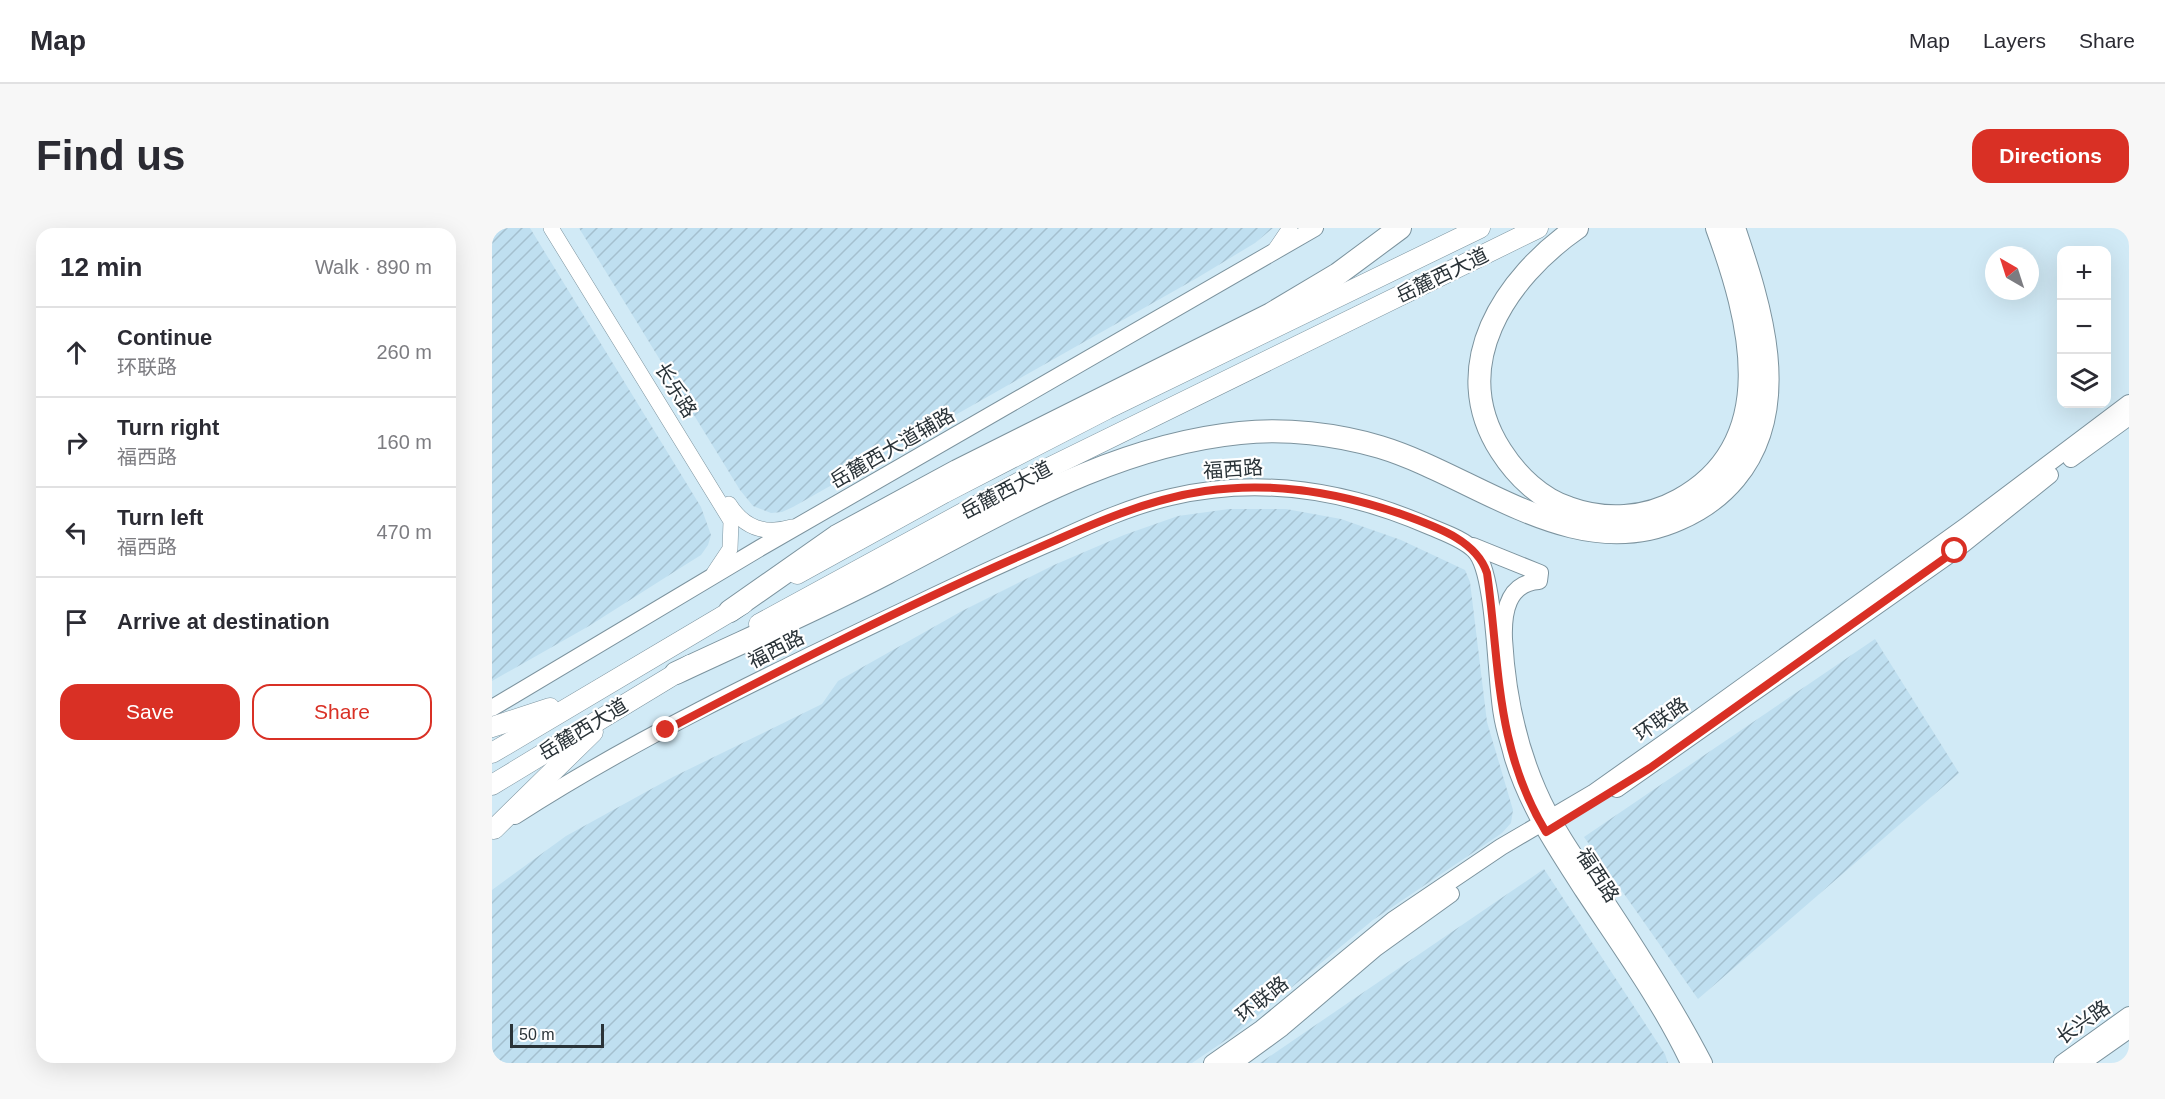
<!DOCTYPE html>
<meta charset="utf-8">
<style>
body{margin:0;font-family:Arial,"Noto Sans SC",sans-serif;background:#f7f7f7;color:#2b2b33}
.controls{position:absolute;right:18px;top:18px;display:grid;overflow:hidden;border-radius:12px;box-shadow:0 6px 24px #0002}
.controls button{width:54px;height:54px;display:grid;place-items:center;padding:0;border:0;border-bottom:2px solid #e1e1e2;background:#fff;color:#2b2b33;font:30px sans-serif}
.compass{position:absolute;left:1493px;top:18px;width:54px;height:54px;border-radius:50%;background:#fff;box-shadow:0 6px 24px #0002;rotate:321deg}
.scale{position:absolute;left:18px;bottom:15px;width:94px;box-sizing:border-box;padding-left:6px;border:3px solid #2a3338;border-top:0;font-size:16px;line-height:21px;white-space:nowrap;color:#2a3338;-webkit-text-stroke:4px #fff;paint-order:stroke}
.stop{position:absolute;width:18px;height:18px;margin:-14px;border:4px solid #d93025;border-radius:50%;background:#fff}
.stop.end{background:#d93025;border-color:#fff;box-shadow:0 2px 6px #0008}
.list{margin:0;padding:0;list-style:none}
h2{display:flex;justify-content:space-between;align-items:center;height:78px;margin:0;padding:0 24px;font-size:26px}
h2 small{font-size:20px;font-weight:400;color:#7c7c81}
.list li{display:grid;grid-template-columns:39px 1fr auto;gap:18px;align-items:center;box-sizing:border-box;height:90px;padding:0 24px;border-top:2px solid #e1e1e2}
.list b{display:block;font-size:22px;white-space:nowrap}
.list p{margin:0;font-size:20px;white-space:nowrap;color:#7c7c81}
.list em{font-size:20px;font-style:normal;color:#7c7c81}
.actions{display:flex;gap:12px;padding:18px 24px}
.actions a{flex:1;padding:14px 0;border:2px solid #d93025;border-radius:18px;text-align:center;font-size:21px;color:#d93025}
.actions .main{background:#d93025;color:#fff}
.icon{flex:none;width:33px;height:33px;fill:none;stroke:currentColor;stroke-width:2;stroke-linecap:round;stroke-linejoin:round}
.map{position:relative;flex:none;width:1637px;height:835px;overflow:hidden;border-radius:18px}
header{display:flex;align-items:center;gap:36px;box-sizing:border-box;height:84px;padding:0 30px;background:#fff;border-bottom:2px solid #e1e1e2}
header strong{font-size:28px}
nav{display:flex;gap:33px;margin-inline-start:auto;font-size:21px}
.intro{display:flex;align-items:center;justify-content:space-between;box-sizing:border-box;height:144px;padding:0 36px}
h1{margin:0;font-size:42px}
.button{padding:15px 27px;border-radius:18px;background:#d93025;color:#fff;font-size:21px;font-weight:700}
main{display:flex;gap:36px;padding:0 36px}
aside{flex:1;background:#fff;border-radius:18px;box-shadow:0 6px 24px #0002}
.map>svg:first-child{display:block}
.industrial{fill:url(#industrial-furrows)}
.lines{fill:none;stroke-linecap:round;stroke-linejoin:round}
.tertiary-casing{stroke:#7c939e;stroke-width:16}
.secondary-casing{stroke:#7c939e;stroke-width:18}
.trunk-casing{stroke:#7c939e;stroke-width:21}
.motorway-casing{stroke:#7c939e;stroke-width:24}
.tertiary{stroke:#fff;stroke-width:15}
.secondary{stroke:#fff;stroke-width:16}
.trunk{stroke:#fff;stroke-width:20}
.motorway{stroke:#fff;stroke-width:22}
.route{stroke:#d93025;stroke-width:8}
.labels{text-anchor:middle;stroke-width:4.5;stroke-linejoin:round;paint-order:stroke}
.street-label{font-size:20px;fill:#2a3338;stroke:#fff}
</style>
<header>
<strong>Map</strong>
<nav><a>Map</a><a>Layers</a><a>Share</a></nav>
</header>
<div class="intro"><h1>Find us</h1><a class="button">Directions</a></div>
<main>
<aside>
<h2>12 min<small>Walk · 890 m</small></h2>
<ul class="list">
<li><svg class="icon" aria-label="ahead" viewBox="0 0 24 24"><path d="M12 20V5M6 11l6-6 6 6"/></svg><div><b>Continue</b><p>环联路</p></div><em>260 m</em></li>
<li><svg class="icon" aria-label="right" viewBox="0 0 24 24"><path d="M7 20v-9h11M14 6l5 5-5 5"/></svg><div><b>Turn right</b><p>福西路</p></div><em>160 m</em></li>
<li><svg class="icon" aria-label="left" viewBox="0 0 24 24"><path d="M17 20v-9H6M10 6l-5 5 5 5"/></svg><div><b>Turn left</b><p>福西路</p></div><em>470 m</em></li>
<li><svg class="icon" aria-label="arrive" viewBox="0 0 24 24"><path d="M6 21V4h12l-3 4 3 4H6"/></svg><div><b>Arrive at destination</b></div></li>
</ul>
<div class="actions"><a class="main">Save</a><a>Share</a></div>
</aside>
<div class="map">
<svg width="1637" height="835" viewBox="0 0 1637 835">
<defs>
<pattern id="industrial-furrows" width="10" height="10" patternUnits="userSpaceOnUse" patternTransform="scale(1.5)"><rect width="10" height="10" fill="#bfdff0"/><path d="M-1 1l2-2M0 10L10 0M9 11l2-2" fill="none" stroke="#a4c0cf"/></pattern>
</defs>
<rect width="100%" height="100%" fill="#d1eaf6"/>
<g class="industrial">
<polygon points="0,0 38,0 209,279 219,307 216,317 209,327 193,337 97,398 0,453"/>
<polygon points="87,0 781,0 763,15 705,50 301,279 290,284 279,285 261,278 248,262"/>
<polygon points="737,281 794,281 849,291 909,312 973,342 978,354 995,494 1021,582 1019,595 1010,605 881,692 747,803 700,835 0,835 0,662 74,608 181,549 330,476 346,453 470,383 562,337 632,307 686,288"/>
<polygon points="1383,411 1467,545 1206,771 1092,609"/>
<polygon points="1052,641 1173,826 1176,835 768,835"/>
</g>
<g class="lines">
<defs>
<g id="tertiary">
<polyline points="59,0 239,293 238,321 222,345"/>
<polyline points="783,22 798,0"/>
<path d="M237 276C252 300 273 307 300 299"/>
</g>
<g id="secondary">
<polyline points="1579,231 1637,189"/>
<path d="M981 318 1048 345 1047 353C1015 355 1011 386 1012 411 1015 463 1025 514 1046 562 1064 604 1092 641 1118 679 1151 729 1184 781 1212 835"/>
<polyline points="0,480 268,320 823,0"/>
<polyline points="1125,561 1463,323 1558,247"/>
<path d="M23 588C150 506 289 441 425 376 471 354 518 332 565 312 602 295 639 278 679 269 768 248 857 263 939 299 953 305 971 311 982 322 1004 343 1003 451 1010 487 1012 501 1017 514 1020 527 1034 576 1063 620 1091 663 1128 719 1168 774 1197 835"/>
<polyline points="720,835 770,800 901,692 1009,619 1101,565 1176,512 1475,297 1637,175"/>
<polyline points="742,835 790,800 884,720 959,666"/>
<polyline points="1570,835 1637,787"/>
<polyline points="1590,835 1637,802"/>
</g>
<g id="trunk">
<polyline points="305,346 452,265 615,181 988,0"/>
<polyline points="267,396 526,255 1046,0"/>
<polyline points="0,499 58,480"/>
<polyline points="0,525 251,376"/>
<polyline points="0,557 198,437"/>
<polyline points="2,601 101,504"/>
</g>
<g id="motorway">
<path d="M1085 0C1013 50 954 138 1009 223 1025 248 1049 271 1077 280 1113 293 1153 291 1187 272 1292 215 1258 90 1225 0"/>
<polyline points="238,383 345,308 465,243 779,86 846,46 908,0"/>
<path d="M184 445C254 412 326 381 395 345 508 287 618 218 748 205 793 200 844 206 888 219 984 248 1083 338 1187 291 1208 282 1228 268 1243 250 1302 179 1268 77 1242 0"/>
</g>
</defs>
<use href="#tertiary" class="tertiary-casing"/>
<use href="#secondary" class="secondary-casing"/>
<use href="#trunk" class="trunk-casing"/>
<use href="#motorway" class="motorway-casing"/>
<use href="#tertiary" class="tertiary"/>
<use href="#secondary" class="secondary"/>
<use href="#trunk" class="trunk"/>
<use href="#motorway" class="motorway"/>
</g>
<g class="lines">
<path class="route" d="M174 502C288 442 403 383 521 331 583 304 645 273 713 263 780 253 845 264 909 286 941 298 984 311 995 345 1008 438 1003 520 1054 604L1158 540 1463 323"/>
</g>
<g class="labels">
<g class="street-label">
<text transform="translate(950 47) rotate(-26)" y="7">岳麓西大道</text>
<text transform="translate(184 162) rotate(58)" y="7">长乐路</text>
<text transform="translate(400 220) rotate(-30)" y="7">岳麓西大道辅路</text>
<text transform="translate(741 241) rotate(-4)" y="7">福西路</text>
<text transform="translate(514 262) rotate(-28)" y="7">岳麓西大道</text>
<text transform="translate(284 421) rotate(-27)" y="7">福西路</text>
<text transform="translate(1169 491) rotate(-35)" y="7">环联路</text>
<text transform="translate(91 501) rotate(-31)" y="7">岳麓西大道</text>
<text transform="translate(1106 647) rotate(57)" y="7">福西路</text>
<text transform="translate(770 771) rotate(-39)" y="7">环联路</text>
<text transform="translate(1591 794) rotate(-35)" y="7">长兴路</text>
</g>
</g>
</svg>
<div class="controls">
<button>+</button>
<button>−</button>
<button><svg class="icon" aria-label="layers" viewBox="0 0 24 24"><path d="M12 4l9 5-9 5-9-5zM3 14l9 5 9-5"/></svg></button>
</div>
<svg class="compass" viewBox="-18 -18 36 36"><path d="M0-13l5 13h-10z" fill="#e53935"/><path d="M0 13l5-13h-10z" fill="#7c7c81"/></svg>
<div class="scale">50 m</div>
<div class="stop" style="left:1463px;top:323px"></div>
<div class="stop end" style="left:174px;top:502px"></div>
</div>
</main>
